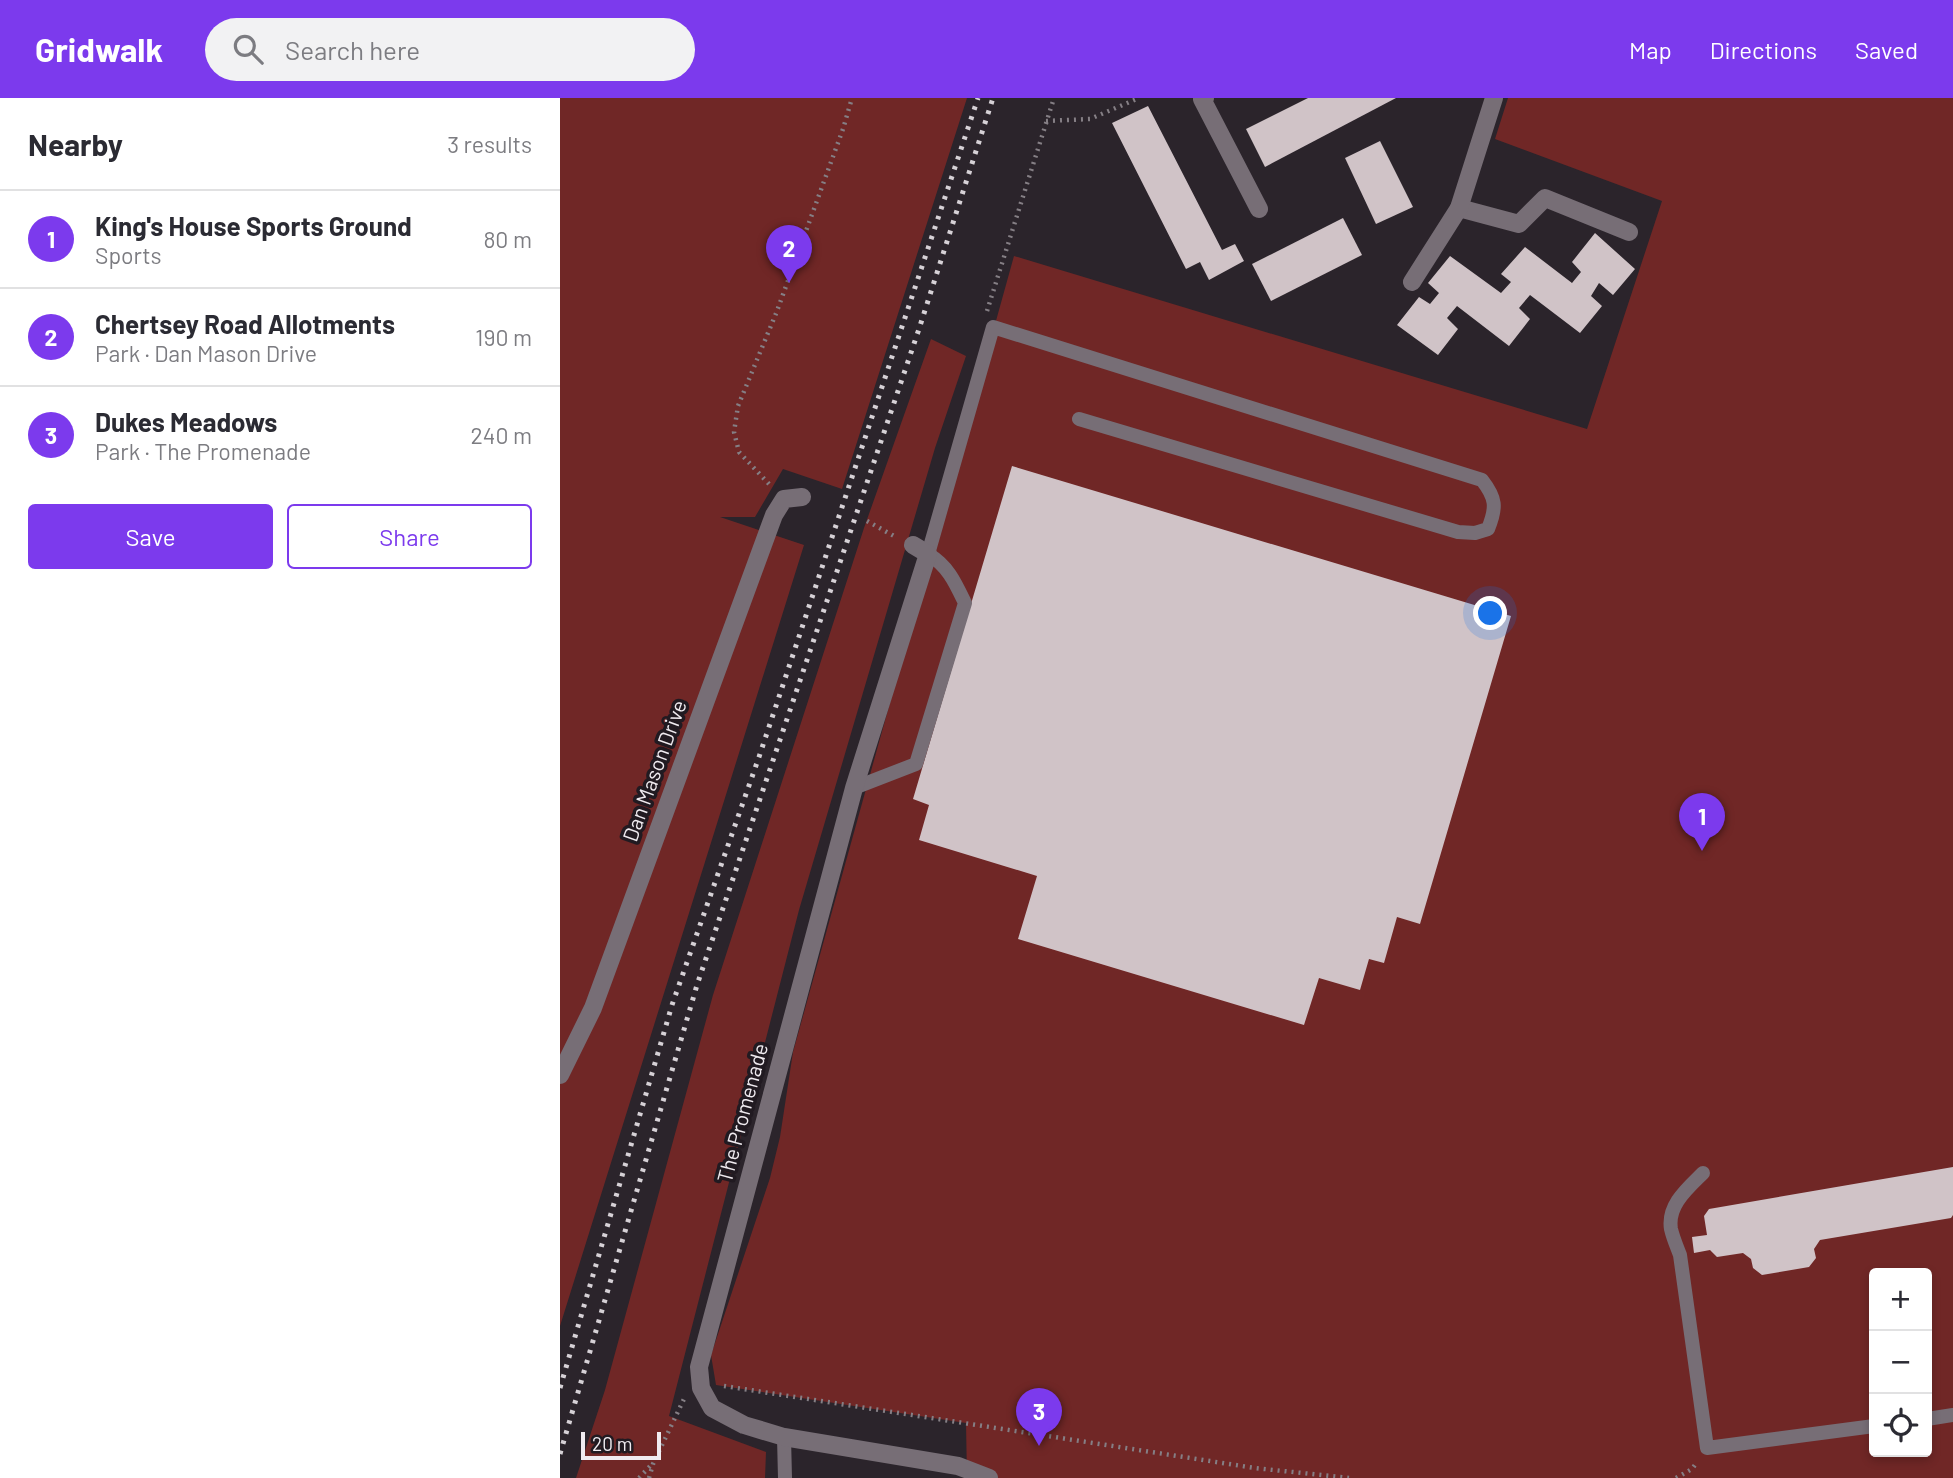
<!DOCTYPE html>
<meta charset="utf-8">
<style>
body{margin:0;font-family:Barlow,sans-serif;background:#f2f2f3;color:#2b2b33}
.controls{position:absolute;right:21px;bottom:21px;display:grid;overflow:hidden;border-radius:7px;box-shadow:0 4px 10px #0003}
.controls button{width:63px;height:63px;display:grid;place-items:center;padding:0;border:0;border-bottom:2px solid #e1e1e2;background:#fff;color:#2b2b33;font:35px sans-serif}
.scale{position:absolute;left:21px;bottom:18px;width:80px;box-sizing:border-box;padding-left:7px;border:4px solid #f0ebf0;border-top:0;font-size:19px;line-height:24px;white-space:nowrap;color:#f0ebf0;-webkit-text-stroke:5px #211a21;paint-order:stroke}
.you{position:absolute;left:931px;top:516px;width:24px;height:24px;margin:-18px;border:5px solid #fff;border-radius:50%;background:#1a73e8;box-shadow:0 0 0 10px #1a73e833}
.badge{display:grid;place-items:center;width:46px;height:46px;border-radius:50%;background:#7c3aed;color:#fff;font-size:23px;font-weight:700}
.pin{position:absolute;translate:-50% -58px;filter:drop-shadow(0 2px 4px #0008)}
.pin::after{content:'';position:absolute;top:37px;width:24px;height:21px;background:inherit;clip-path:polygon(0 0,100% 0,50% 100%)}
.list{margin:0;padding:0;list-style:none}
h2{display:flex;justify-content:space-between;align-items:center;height:91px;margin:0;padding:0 28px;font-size:30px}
h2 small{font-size:23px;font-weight:400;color:#7c7c81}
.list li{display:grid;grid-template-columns:46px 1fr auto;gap:21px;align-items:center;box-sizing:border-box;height:98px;padding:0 28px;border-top:2px solid #e1e1e2}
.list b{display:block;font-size:26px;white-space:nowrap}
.list p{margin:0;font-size:23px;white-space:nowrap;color:#7c7c81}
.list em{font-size:23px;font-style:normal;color:#7c7c81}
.actions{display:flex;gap:14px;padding:21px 28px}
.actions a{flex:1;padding:16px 0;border:2px solid #7c3aed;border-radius:7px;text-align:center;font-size:24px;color:#7c3aed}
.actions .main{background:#7c3aed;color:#fff}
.icon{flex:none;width:38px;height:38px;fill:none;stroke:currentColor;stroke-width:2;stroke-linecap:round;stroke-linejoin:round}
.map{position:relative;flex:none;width:1393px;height:1380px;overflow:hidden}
header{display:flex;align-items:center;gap:42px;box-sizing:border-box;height:98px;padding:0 35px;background:#7c3aed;color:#fff}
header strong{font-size:33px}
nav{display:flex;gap:38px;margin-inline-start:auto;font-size:24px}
.search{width:490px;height:63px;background:#f2f2f3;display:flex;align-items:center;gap:18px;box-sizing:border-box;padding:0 24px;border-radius:38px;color:#7c7c81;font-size:26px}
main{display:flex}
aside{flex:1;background:#fff}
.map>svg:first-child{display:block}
.green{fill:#702726;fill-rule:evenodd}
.building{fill:#d0c3c7}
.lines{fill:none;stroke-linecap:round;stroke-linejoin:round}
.path{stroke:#857f85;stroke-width:4.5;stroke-dasharray:2 5;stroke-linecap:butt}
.service{stroke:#776e76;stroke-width:14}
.minor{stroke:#776e76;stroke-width:18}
.rail{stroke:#d6d1d6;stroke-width:5;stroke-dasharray:3.5 7;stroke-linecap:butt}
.labels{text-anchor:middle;stroke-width:7;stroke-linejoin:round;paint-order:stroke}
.street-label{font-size:21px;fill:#f0ebf0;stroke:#211a21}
</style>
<header>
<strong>Gridwalk</strong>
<div class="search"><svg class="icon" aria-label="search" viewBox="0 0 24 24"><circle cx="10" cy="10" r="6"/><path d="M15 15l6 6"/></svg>Search here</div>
<nav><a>Map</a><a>Directions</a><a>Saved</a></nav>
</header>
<main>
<aside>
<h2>Nearby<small>3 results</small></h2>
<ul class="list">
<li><span class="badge">1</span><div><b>King's House Sports Ground</b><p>Sports</p></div><em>80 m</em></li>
<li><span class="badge">2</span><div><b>Chertsey Road Allotments</b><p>Park · Dan Mason Drive</p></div><em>190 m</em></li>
<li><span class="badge">3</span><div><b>Dukes Meadows</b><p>Park · The Promenade</p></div><em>240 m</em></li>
</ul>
<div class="actions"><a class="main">Save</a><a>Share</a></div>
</aside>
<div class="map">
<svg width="1393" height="1380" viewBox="0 0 1393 1380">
<rect width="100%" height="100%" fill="#2b242b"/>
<g class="green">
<polygon points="0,0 407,0 282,391 223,371 195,419 160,419 244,447 0,1228"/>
<path d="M948 0H1393V1380H407L406 1325 156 1287 151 1257 210 1080 220 1039 233 954 454 158 1027 331 1102 103 935 41ZM1314 1175H1367V1354H1314Z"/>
<polygon points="371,241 406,258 375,350 239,812 109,1318 206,1354 205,1380 16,1380 45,1292 153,897 304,430"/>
</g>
<g class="building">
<polygon points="748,0 836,0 705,69 686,31"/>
<polygon points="588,8 662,152 675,146 684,163 649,182 640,164 626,171 552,25"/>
<polygon points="820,43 853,109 816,126 785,60"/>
<polygon points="783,120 802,157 711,203 692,166"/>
<polygon points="1035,135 1075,171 1053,197 1039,185 1031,198 1042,208 1020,235 970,197 959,210 970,221 949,248 897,208 887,220 898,231 878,257 837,227 859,199 870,206 879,195 868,185 890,158 941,195 951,184 941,176 965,149 1012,185 1021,174 1012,164"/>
<polygon points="452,368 951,518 860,826 837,819 824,865 809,861 800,892 759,880 744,927 458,841 477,778 359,742 369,707 353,701"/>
<polygon points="1393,1069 1393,1117 1391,1120 1260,1142 1254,1151 1256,1160 1249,1169 1202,1177 1193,1170 1191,1161 1183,1155 1157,1159 1150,1152 1134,1155 1132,1139 1147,1137 1144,1118 1149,1111"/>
</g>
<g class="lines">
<g class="path">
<polyline points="486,23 530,21 579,0"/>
<polyline points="427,213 494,0"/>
<polyline points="209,386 179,354 174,334 178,308 217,213 283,31 292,0"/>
<polyline points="307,423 334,438"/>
<polyline points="164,1288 695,1370 789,1380"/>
<polyline points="79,1380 92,1366"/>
<polyline points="89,1380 93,1366 124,1301"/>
<polyline points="1116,1380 1132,1371 1137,1364"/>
</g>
<g class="service">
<path d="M294 690 356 666 405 505C395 484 388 468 368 456L433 229 922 382C936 400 937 409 928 431L915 435 898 434 519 321"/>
<path d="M1143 1075C1128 1090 1107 1107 1111 1131 1113 1140 1117 1149 1120 1157L1147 1350 1314 1328"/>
<polyline points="1367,1321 1393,1317"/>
<polyline points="224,1339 225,1380"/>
</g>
<g class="minor">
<polyline points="645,0 642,1 699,111"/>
<polyline points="899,110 959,126 985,100 1069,134"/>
<polyline points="852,184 899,110 934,0"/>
<polyline points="353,447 368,456 294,690 139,1269 141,1290 152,1310 184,1327 224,1339 398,1368 429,1380"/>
<polyline points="0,977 33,910 214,417 224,401 242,399"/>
</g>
<g class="rail">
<polyline points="0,1290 112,907 199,659 418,0"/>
<polyline points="0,1356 137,887 359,231 433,0"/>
</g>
</g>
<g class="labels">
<g class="street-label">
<text transform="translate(95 673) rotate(-70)" y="7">Dan Mason Drive</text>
<text transform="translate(183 1015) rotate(-75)" y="7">The Promenade</text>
</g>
</g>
</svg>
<div class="controls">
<button>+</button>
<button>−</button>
<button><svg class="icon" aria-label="locate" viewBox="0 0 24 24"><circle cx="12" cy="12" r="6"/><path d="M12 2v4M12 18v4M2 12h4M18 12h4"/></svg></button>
</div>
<div class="scale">20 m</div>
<div class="you"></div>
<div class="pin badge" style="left:1142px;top:753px">1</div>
<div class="pin badge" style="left:229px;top:185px">2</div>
<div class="pin badge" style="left:479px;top:1348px">3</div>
</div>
</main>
